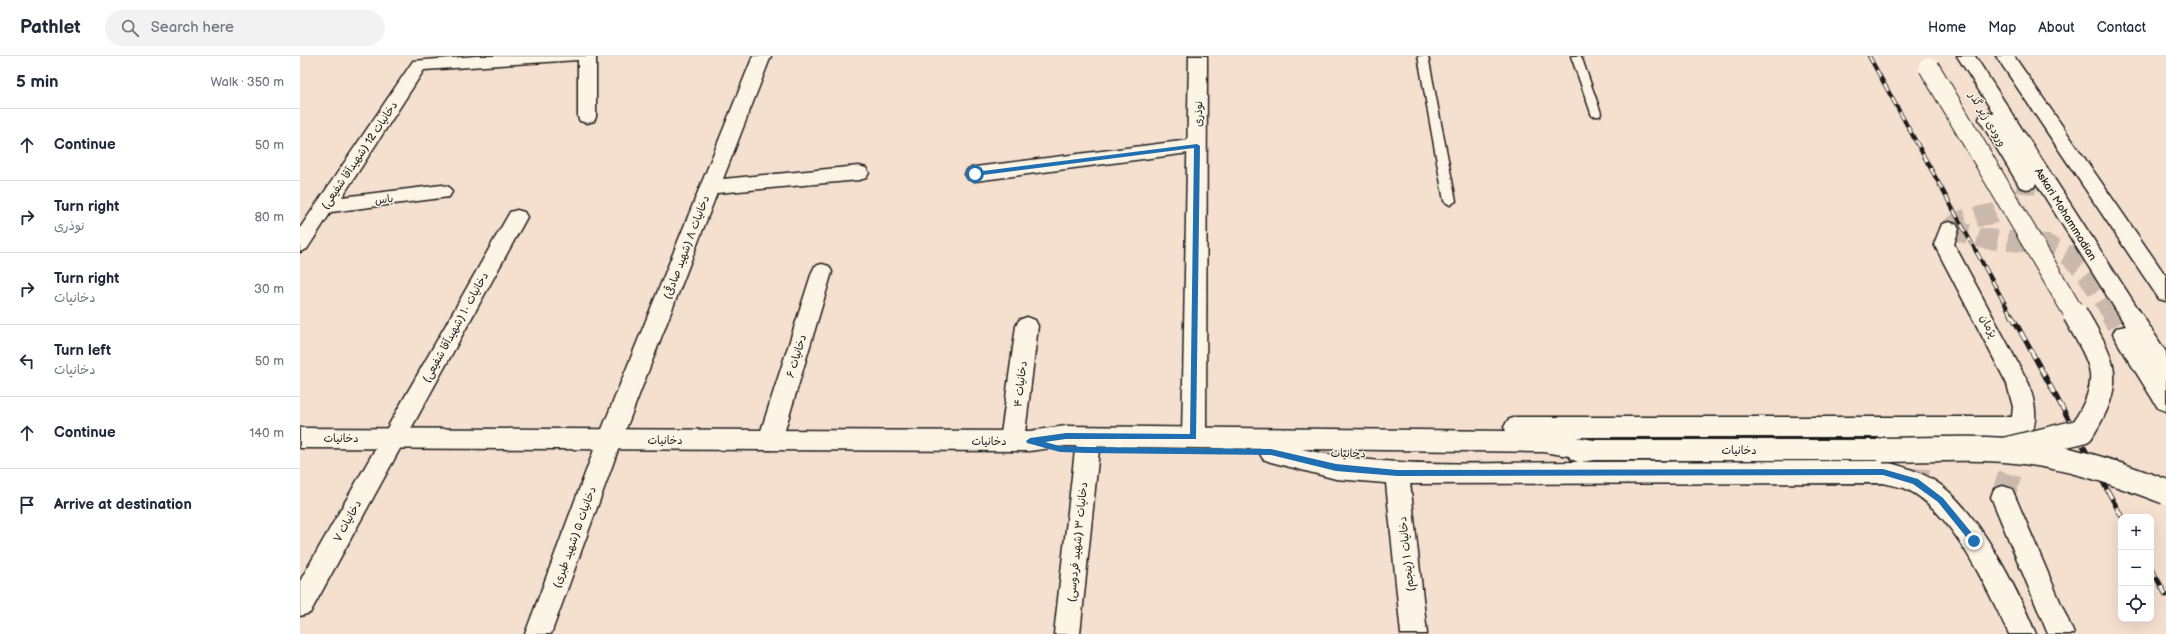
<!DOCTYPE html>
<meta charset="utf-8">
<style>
body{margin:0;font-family:"Balsamiq Sans","Playpen Sans Arabic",sans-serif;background:#f2f2f3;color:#1f2937}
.controls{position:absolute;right:12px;bottom:12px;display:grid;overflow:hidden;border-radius:8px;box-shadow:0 4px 16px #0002}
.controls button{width:36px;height:36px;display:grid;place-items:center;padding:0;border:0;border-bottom:1px solid #e0e1e3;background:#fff;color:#1f2937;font:20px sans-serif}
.stop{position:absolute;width:12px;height:12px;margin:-9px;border:3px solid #1f6fb2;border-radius:50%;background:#fff}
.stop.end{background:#1f6fb2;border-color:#fff;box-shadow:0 1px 4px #0008}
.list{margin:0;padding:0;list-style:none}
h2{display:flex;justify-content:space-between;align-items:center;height:52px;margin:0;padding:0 16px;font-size:17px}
h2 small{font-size:13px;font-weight:400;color:#747a83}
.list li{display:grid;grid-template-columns:26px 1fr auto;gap:12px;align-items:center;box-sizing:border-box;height:72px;padding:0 16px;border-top:1px solid #e0e1e3}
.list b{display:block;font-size:15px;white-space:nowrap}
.list p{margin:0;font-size:13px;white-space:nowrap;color:#747a83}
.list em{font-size:13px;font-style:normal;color:#747a83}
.icon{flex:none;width:22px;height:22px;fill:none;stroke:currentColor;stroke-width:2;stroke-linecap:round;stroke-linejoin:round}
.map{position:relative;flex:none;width:1866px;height:578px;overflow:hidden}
header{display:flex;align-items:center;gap:24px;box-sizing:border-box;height:56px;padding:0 20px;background:#fff;border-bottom:1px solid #e0e1e3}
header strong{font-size:19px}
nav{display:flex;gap:22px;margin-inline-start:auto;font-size:14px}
.search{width:280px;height:36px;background:#f2f2f3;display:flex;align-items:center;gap:10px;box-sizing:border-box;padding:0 14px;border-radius:22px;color:#747a83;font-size:15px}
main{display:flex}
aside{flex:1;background:#fff}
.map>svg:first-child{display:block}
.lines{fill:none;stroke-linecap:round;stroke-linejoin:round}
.secondary-tunnel-far1{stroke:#cab8ab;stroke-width:20;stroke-dasharray:20 10;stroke-linecap:butt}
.secondary-tunnel{stroke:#cab8ab;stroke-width:24;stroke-dasharray:24 12;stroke-linecap:butt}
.service-casing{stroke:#1c1c1c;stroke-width:3}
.minor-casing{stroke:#1c1c1c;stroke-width:3}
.tertiary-casing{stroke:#1c1c1c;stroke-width:3}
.secondary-casing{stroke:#1c1c1c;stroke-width:3}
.service{fill:#fcf5e5;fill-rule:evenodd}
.minor{fill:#fcf5e5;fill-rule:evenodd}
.tertiary{fill:#fcf5e5;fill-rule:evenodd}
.secondary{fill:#fcf5e5;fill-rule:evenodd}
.rail-far1-casing{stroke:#1c1c1c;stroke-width:4}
.rail-casing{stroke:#1c1c1c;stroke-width:5}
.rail-far1{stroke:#fcf5e5;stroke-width:2.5;stroke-dasharray:8;stroke-linecap:butt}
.rail{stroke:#fcf5e5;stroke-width:3.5;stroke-dasharray:10;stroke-linecap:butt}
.secondary-bridge-far1-casing{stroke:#1c1c1c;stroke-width:22;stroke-linecap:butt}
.secondary-bridge-casing{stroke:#1c1c1c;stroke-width:27;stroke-linecap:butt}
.secondary-bridge-far1{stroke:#fcf5e5;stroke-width:20}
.secondary-bridge{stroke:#fcf5e5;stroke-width:24}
.route{fill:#1f6fb2}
.labels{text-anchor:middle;stroke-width:3;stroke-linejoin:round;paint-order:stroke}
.street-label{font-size:11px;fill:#1c1c1c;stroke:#fcf5e5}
</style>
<header>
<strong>Pathlet</strong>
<div class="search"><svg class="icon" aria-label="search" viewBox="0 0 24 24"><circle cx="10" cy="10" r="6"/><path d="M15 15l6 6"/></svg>Search here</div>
<nav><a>Home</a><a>Map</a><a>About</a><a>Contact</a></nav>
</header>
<main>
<aside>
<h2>5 min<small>Walk · 350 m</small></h2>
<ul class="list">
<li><svg class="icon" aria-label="ahead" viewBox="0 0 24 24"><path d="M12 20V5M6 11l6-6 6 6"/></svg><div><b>Continue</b></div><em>50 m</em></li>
<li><svg class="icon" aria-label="right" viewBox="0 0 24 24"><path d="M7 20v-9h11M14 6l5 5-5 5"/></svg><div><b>Turn right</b><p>نوذری</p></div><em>80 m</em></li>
<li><svg class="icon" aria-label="right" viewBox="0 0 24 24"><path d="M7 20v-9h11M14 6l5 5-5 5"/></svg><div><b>Turn right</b><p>دخانیات</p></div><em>30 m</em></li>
<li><svg class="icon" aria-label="left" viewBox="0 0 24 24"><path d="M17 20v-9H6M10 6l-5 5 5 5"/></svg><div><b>Turn left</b><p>دخانیات</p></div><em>50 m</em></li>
<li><svg class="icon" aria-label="ahead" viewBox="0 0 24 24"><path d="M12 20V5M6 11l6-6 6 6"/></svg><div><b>Continue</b></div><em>140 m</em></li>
<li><svg class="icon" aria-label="arrive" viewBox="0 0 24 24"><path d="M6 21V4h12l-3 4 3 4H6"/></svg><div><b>Arrive at destination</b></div></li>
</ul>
</aside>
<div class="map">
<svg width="1866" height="578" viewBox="0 0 1866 578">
<rect width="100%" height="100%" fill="#f5dfcf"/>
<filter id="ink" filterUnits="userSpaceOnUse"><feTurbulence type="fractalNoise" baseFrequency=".025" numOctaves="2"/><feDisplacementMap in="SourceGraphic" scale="8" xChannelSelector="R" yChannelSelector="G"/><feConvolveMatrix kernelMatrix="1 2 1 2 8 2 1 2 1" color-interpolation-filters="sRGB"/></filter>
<g filter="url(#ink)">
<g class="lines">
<g class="secondary-tunnel-far1">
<polyline points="1649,173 1686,183 1745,188 1768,199 1786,216 1813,259"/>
<polyline points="1649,173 1662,164 1711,154 1724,146 1727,126"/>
</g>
<g class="secondary-tunnel">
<polyline points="1812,258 1818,268"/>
<path d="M1603 381C1616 395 1623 406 1615 425"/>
<polyline points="1703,441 1721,379"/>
</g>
<defs>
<g id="service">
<polygon points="1118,0 1128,0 1156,145 1150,149 1144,145"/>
<polygon points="1271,0 1281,0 1301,57 1300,60 1292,60 1291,57"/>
</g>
<g id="minor">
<polygon points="176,0 296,0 296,61 294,65 287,67 280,65 278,61 278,4 124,14 42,141 142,129 149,131 152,136 149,141 31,156 7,193 0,196 0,172 113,5"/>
<polygon points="453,0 471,0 423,123 559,110 566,112 569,117 566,122 559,124 417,137 322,383 251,578 225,578 298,383"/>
<polygon points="897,83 904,85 906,90 904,95 675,125 668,123 665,118 668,113 675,111"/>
<polygon points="217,154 224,156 227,161 10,557 0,560 0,525 210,156"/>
<polygon points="522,208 529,210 532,216 482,384 478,391 470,394 462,391 458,384 512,216 515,210"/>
<polygon points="727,261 735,264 738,270 724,385 720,392 712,395 704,392 700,385 716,270 719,264"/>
<polygon points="787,384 795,387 799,394 780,578 754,578 775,394 779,387"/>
<polygon points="1097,406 1105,409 1109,417 1127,578 1101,578 1085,417 1089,409"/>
</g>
<polygon id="tertiary" points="889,0 907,0 906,381 902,388 894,391 886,388 882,381"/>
<g id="secondary">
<polygon points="1657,0 1675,0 1866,296 1866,355 1858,352 1816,284 1813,278 1816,272 1826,270 1736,127 1734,131 1727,133 1720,131 1679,63 1681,59 1688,57 1694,58"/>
<polygon points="1696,0 1714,0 1866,220 1866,245 1859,243"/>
<path d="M1649 166 1656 168 1659 173 1654 188 1729 328C1734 345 1739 362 1731 378L1723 381H1276L1294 384H1583L1591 387 1595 394 1591 401 1583 404H1294L1281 406 1583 405C1604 411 1624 416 1642 430 1681 460 1717 533 1736 578H1709C1687 534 1652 452 1604 432 1597 430 1590 429 1583 427L1097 428 1036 423 971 406 963 403 959 396 961 393 766 390 729 395 0 392V372L729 375 766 370 1206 375 1204 371 1208 364 1216 361H1712L1713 351 1707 328 1634 188 1642 168ZM1002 393 1243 396 1269 400 1271 403 1278 406C1188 406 1089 414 1002 393Z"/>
<polygon points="1703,430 1712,433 1774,578 1748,578 1691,441 1694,433"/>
</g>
</defs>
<use href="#service" class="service-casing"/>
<use href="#minor" class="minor-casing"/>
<use href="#tertiary" class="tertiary-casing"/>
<use href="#secondary" class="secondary-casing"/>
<use href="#service" class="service"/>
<use href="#minor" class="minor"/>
<use href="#tertiary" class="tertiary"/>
<use href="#secondary" class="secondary"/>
<defs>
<polyline id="rail-far1" points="1569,0 1711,259"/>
<g id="rail">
<polyline points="1711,258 1822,461"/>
<polyline points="1851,512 1866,539"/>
</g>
</defs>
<use href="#rail-far1" class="rail-far1-casing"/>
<use href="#rail" class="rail-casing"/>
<use href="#rail-far1" class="rail-far1"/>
<use href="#rail" class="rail"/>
<defs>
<polyline id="secondary-bridge-far1" points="1629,11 1775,259"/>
<g id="secondary-bridge">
<path d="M1583 394C1623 394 1665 391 1705 394 1764 399 1811 415 1866 436"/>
<path d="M1704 394 1782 375C1815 322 1804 308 1775 258"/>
</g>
</defs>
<use href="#secondary-bridge-far1" class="secondary-bridge-far1-casing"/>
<use href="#secondary-bridge" class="secondary-bridge-casing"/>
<use href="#secondary-bridge-far1" class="secondary-bridge-far1"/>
<use href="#secondary-bridge" class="secondary-bridge"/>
</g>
</g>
<polygon class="route" points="897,88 900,90 896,383 766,383 745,386 760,390 787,391 971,393 1036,408 1097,414 1583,413 1618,423 1643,442 1676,482 1676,487 1671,487 1638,446 1613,428 1583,419 1097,420 1036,415 971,399 787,397 760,396 727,387 726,385 730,382 766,377 890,378 894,92 675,120 673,118 675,116"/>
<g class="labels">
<g class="street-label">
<text transform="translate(898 58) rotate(-89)" y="4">نوذری</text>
<text transform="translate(1688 63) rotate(59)" y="4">ورودی زیر گذر</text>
<text transform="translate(59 99) rotate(-56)" y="4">دخانیات 12 (شهیدآقا شفیعی)</text>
<text transform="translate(84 143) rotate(-7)" y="4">یاس</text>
<text transform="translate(1766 158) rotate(58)" y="4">Askari Mohammadian</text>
<text transform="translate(386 191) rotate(-69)" y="4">دخانیات ۸ (شهید صادقی)</text>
<text transform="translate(1689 270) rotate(61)" y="4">پژمان</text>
<text transform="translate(155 271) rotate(-61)" y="4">دخانیات ۱۰ (شهیدآقا شفیعی)</text>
<text transform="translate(496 300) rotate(-73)" y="4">دخانیات ۶</text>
<text transform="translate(720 328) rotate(-83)" y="4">دخانیات ۴</text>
<text x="41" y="386">دخانیات</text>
<text x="365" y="388">دخانیات</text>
<text x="689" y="389">دخانیات</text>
<text x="1439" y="398">دخانیات</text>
<text transform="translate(1048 397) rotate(1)" y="4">دخانیات</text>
<text transform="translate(47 465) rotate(-61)" y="4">دخانیات ۷</text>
<text transform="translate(274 481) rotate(-70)" y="4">دخانیات ۵ (شهید طبری)</text>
<text transform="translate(777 486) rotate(-84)" y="4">دخانیات ۳ (شهید فردوسی)</text>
<text transform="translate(1106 498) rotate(-96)" y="4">دخانیات ۱ (پنجم)</text>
</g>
</g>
</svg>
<div class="controls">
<button>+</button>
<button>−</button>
<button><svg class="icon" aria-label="locate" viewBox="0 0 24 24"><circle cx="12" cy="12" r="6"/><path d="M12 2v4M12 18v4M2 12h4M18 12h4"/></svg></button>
</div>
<div class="stop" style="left:675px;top:118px"></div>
<div class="stop end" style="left:1674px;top:485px"></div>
</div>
</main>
